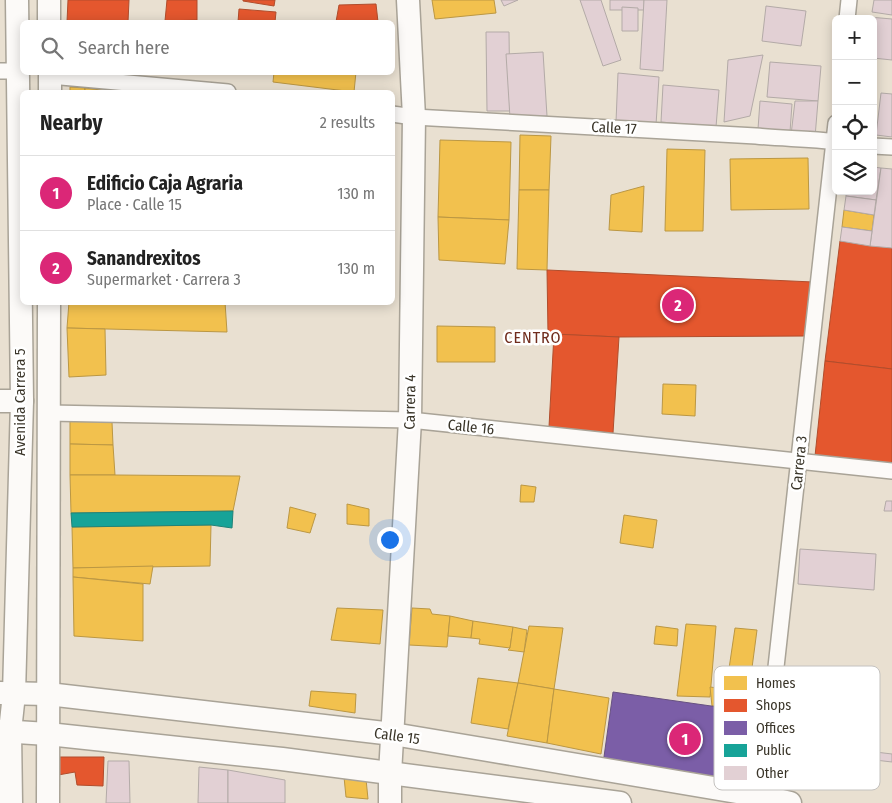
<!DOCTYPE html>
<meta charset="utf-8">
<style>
body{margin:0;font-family:"Fira Sans Condensed",sans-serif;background:#f2f2f2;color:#222}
.controls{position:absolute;right:15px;top:15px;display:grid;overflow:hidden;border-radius:8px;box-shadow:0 2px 12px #0003}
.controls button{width:45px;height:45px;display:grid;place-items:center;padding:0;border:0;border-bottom:1px solid #e0e0e0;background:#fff;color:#222;font:25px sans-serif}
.you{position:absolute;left:389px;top:539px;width:18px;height:18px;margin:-12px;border:4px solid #fff;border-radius:50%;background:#1a73e8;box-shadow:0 0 0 8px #1a73e833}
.badge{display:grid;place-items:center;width:32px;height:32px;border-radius:50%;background:#db2777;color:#fff;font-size:16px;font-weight:700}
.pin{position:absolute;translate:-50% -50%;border:2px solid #fff;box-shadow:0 1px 5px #0006}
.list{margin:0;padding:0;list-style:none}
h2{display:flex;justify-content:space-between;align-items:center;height:65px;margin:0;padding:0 20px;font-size:21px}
h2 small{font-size:16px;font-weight:400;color:#767676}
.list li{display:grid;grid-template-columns:32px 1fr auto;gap:15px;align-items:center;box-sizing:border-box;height:75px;padding:0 20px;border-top:1px solid #e0e0e0}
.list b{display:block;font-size:19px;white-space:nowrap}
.list p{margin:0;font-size:16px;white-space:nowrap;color:#767676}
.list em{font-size:16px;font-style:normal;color:#767676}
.icon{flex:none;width:28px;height:28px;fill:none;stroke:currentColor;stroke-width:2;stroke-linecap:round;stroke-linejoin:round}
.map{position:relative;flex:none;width:892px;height:803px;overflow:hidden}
.search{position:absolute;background:#fff;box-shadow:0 2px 12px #0003;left:20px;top:20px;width:375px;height:55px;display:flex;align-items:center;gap:12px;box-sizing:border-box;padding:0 18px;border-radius:8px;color:#767676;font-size:19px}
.panel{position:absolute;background:#fff;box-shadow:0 2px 12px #0003;left:20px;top:90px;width:375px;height:215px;border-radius:8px}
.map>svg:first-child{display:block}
.homes{fill:#f2c14e;stroke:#bb9743}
.shops{fill:#e4572e;stroke:#b14d2c}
.offices{fill:#7b5ea7;stroke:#685281}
.public{fill:#17a398;stroke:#228277}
.building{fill:#e2d0d4;stroke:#b3aaa7}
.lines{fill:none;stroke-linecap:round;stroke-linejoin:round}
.street-casing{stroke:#a9a397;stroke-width:18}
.secondary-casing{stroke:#a9a397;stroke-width:25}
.street{stroke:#fcfaf8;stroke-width:15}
.secondary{stroke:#fcfaf8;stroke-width:22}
.labels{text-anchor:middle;stroke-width:5;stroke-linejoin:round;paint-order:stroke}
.street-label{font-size:15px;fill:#3a3529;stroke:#fff}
.neighbourhood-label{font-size:16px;letter-spacing:1px;fill:#702c1d;stroke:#fff}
.key{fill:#fff;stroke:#c4c2bf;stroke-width:1}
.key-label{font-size:14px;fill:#3a3529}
</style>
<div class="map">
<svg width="892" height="803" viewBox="0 0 892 803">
<rect width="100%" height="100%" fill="#e9e0d1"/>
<g class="homes">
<polygon points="432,0 494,0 496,13 435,19"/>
<polygon points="274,72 356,72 354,92 273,82"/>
<polygon points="70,87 85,88 85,92 70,92"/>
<polygon points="85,88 117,92 85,92"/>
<polygon points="520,135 551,136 549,190 519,190"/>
<polygon points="440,140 511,142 509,220 438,217"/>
<polygon points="667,149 705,150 703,231 665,231"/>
<polygon points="808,158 809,209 731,210 730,159"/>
<polygon points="644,186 642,232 609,230 611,195"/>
<polygon points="519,190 549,190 547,270 517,269"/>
<polygon points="844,210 874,215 872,231 842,227"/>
<polygon points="438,217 509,220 505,264 439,260"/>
<polygon points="69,302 225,302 227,332 67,328"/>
<polygon points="437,326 495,327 495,362 437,362"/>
<polygon points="67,328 105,329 106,375 69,377"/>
<polygon points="663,384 696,385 695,416 662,414"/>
<polygon points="70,420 112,422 113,445 70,444"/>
<polygon points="70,444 113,445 115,475 70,475"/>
<polygon points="70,475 115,475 240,476 233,511 71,513"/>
<polygon points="521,485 536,487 534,502 520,502"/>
<polygon points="347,504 369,509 369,526 347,524"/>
<polygon points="290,507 316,514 310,533 287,528"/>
<polygon points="624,515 657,520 653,548 620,543"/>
<polygon points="211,525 210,566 73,568 72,527"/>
<polygon points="153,566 150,584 73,577 73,568"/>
<polygon points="73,577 143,584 143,641 74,636"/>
<polygon points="337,608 383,610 380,644 331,640"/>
<polygon points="412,608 430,609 432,614 450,616 447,647 409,645"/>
<polygon points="450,616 473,621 471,638 448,636"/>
<polygon points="473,621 513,627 510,648 479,644 480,639 471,638"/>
<polygon points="686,624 716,626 710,697 677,696"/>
<polygon points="529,626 563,628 554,689 518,683"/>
<polygon points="656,626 678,629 677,646 654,644"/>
<polygon points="513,627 527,630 524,652 508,650 510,648"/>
<polygon points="735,628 757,630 748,698 728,697 726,705 712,706 710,687 726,689"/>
<polygon points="478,678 518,683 508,729 471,723"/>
<polygon points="518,683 554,689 547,743 507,736"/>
<polygon points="554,689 609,698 601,754 547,743"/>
<polygon points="311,691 356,694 355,713 309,706"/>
<polygon points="344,777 366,779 368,799 346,797"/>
</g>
<g class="shops">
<polygon points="68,0 129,0 128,22 67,22"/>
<polygon points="167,0 197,0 197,20 165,21"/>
<polygon points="243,0 275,0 274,6 243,1"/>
<polygon points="376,4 378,22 336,22 339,5"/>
<polygon points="239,9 276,12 275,22 238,22"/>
<polygon points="840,241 892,248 892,369 825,361"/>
<polygon points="547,270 813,282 807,336 619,337 548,334"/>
<polygon points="554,334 619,337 613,433 549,427"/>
<polygon points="825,361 892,369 892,464 815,456"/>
<polygon points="60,757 104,757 103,786 77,785 75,772 58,775"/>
</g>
<polygon class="offices" points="613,692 767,714 758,791 603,764"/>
<polygon class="public" points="233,511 232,528 211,525 72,527 71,513"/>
<g class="building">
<polygon points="501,0 518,0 504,6"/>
<polygon points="580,0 601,0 621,60 603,66"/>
<rect x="610" y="0" width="34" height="10"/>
<polygon points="644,0 667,0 663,71 640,69"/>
<polygon points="874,0 892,0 892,15 872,12"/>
<polygon points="766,6 806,11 801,46 762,41"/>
<polygon points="622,7 638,8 638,31 622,31"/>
<polygon points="869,17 892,19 892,60 873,58 873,19 869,19"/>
<polygon points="486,32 509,32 510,111 487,111"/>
<polygon points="543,52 547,116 510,118 506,54"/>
<polygon points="763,55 750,116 724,122 728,60"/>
<polygon points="770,62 821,66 818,101 767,97"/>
<polygon points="618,73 659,77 656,125 616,122"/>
<polygon points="663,85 719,90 716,127 661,122"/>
<polygon points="881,93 892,94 892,137 876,135"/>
<polygon points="760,101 792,104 790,132 758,129"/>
<polygon points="795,101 818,101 815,137 791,135"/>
<polygon points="873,167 881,168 876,200 846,196 846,191 873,191"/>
<polygon points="881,168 892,169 892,248 870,246"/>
<polygon points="846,196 876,200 874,215 844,210"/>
<polygon points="842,227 872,231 870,246 840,241"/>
<polygon points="886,501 892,501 892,511 884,511"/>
<polygon points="800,549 876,554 874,590 798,584"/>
<polygon points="859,750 892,754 892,762 858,758"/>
<polygon points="108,761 129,761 130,803 106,803"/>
<polygon points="199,767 228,770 228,803 198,803"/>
<polygon points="228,770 285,780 285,803 228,803"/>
</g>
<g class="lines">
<defs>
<g id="street">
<polyline points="847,19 849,0"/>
<polyline points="0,71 18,71"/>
<polyline points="50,76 228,92"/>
<path d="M392 114 414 117 756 136C783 139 809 138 836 142"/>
<polyline points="873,146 892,147"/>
<polyline points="49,413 410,420 892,471"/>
<polyline points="761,803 836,123"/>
</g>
<g id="secondary">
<polyline points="49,0 49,22"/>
<polyline points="50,92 50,72"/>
<polyline points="0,401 22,401"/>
<polyline points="0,693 48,694 393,734 761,796 790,803"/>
<polyline points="0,731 48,734 282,759 620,803"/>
<polyline points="11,803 10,731 14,694 22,401 17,0"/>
<polyline points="48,803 49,302"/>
<polyline points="390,803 390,774 410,420 414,117 408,0"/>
</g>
</defs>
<use href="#street" class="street-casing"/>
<use href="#secondary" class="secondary-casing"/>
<use href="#street" class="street"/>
<use href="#secondary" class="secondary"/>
</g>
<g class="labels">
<g class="street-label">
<text transform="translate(614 128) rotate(3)" y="5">Calle 17</text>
<text transform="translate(20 402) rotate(-90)" y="5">Avenida Carrera 5</text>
<text transform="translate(410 402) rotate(-89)" y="5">Carrera 4</text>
<text transform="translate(471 427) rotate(6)" y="5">Calle 16</text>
<text transform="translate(799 463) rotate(-84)" y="5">Carrera 3</text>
<text transform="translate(397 736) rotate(8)" y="5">Calle 15</text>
</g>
<g class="neighbourhood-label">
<text x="533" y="343">CENTRO</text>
</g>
</g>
<rect x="714" y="666" width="166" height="124" rx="8" class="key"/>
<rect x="724" y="676" width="23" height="14" fill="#f2c14e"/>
<rect x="724" y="699" width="23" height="13" fill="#e4572e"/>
<rect x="724" y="721" width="23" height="14" fill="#7b5ea7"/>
<rect x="724" y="744" width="23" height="13" fill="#17a398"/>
<rect x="724" y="766" width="23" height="14" fill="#e2d0d4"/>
<g class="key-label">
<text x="756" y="688">Homes</text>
<text x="756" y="710">Shops</text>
<text x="756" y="733">Offices</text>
<text x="756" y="755">Public</text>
<text x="756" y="778">Other</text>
</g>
</svg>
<div class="controls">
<button>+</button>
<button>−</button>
<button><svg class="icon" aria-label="locate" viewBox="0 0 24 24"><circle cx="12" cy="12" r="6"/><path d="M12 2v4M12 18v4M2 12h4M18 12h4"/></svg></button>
<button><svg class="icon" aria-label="layers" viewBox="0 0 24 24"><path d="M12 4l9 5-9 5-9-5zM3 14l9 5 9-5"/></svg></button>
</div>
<div class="you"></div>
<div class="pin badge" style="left:685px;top:739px">1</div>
<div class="pin badge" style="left:678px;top:305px">2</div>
<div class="search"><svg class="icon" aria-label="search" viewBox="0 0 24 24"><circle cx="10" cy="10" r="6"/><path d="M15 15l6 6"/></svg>Search here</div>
<section class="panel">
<h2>Nearby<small>2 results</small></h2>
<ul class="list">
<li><span class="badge">1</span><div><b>Edificio Caja Agraria</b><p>Place · Calle 15</p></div><em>130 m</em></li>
<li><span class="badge">2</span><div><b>Sanandrexitos</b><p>Supermarket · Carrera 3</p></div><em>130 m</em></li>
</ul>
</section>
</div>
